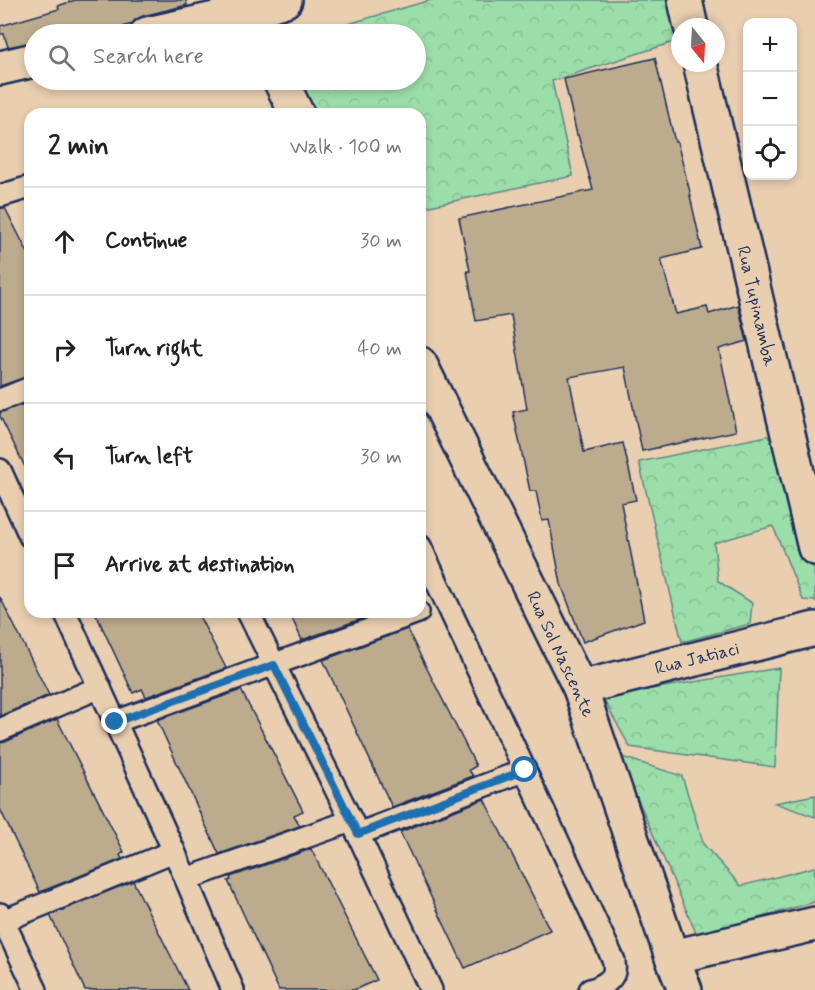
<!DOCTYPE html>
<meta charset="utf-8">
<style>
body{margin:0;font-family:Mynerve,sans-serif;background:#f6f6f6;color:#202124}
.controls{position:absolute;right:18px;top:18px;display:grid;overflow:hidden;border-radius:12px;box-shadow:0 3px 9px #0003}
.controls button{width:54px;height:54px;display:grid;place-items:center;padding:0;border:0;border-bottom:2px solid #e0e0e0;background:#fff;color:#202124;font:30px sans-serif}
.compass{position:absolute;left:671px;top:18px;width:54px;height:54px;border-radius:50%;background:#fff;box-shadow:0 3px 9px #0003;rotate:162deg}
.stop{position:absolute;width:18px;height:18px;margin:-14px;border:4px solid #1f6fb2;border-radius:50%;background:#fff}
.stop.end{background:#1f6fb2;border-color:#fff;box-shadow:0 2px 6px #0008}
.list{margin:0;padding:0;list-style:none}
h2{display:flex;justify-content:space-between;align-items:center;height:78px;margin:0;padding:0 24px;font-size:26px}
h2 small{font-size:20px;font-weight:400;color:#757577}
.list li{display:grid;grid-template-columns:39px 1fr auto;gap:18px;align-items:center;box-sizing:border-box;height:108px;padding:0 24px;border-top:2px solid #e0e0e0}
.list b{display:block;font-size:22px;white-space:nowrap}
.list em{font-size:20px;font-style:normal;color:#757577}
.icon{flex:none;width:33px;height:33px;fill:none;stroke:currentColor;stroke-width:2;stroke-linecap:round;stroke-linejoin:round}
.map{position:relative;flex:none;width:815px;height:990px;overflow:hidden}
.search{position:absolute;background:#fff;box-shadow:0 3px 9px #0003;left:24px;top:24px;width:402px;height:66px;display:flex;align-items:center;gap:15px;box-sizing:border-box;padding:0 21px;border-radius:33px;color:#757577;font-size:22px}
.panel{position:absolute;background:#fff;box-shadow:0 3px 9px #0003;left:24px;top:108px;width:402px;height:510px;border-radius:18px}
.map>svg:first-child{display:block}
.forest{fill:url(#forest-crowns);stroke:#5c8684;stroke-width:1.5}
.building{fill:#bdab8e;stroke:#1b2f5e;stroke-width:1.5}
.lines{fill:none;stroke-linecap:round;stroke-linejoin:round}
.service-casing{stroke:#1b2f5e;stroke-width:26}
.minor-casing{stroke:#1b2f5e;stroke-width:38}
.tertiary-casing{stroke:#1b2f5e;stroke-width:38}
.service{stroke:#e9cfb0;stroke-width:21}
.minor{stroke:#e9cfb0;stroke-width:33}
.tertiary{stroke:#e9cfb0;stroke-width:33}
.route{stroke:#1f6fb2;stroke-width:8}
.labels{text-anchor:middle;stroke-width:6;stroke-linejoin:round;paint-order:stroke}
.street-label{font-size:18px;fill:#1b2f5e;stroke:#e9cfb0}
</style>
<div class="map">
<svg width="815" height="990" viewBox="0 0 815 990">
<defs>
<pattern id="forest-crowns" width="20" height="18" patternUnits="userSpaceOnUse" patternTransform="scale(1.5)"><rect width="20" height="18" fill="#9cdea9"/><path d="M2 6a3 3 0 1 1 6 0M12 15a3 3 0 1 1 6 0" fill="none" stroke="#86bf94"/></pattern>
</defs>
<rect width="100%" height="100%" fill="#e9cfb0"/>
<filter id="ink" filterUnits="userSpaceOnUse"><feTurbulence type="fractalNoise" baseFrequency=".0167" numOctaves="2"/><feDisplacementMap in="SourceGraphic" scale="12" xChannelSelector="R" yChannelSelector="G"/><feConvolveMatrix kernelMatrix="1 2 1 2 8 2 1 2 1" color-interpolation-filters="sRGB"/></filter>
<g filter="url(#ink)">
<g class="forest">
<polygon points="431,0 691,0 680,27 680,40 552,81 573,176 420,208 420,114 314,114 295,80 416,80 416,34 313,34"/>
<polygon points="787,432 815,576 815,601 803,600 773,526 714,543 718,581 752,603 750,624 682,642 639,462"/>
<polygon points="779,668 775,767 630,747 602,697"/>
<polygon points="619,756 682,776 704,845 741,886 815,867 815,901 811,903 697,935"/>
<polygon points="815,795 815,817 775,803"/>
</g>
<g class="building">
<polygon points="75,0 186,0 187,5 143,16 135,20 132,24 100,34 34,34 34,42 8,47 4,34 0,34 0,26 59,9 58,6"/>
<polygon points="655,58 675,142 677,142 691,196 690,196 702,249 661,259 676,314 707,307 709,314 738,305 747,341 719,349 736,431 642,451 625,367 569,377 584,452 623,443 636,500 621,503 644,620 583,642 561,584 549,520 542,521 536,491 530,491 513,412 527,409 511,315 476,321 467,271 470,271 459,218 593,190 578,135 577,135 564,79"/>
<polygon points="0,208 5,208 30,257 30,376 0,386"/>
<polygon points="30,402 30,477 0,416 0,412"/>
<polygon points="0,597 49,695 0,716"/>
<polygon points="95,612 197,612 226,668 146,697 142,689 133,693"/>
<polygon points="289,612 381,612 302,640"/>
<polygon points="407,629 476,766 469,770 473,776 392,807 323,660"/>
<polygon points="241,690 303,811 294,815 300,826 219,854 157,720"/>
<polygon points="57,719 124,852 120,855 122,859 40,892 0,809 0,743 5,742"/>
<polygon points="484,799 550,930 465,968 400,832"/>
<polygon points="311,849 377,980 354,990 279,990 228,881 231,880 230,877"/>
<polygon points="133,881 188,990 85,990 50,915"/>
</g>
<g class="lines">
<defs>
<g id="service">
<polyline points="0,196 30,187"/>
<polyline points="0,400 30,388"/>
<polyline points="0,470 30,536"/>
<path d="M420 546 614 961C614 965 615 968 614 972 612 981 599 988 590 990"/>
<polyline points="65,612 174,851 233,990"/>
<polyline points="248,612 358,834 431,990"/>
<polyline points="115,722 418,612"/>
<polyline points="0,730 100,687"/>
<polyline points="358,834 525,770"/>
<polyline points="186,879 351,821"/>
<polyline points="0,914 36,990"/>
<polyline points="3,921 174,851"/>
</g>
<g id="minor">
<polyline points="236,0 246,12 257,34"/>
<polyline points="685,0 691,27"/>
<polyline points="700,63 815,548"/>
<polyline points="280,80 297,114"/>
<polyline points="420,364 580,688 672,957 685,990"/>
<polyline points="580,688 815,629"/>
<polyline points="672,957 815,924"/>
</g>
<g id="tertiary">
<polyline points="147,34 246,12 285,0"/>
<polyline points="0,68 34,60"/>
</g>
</defs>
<use href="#service" class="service-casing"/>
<use href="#minor" class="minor-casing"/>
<use href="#tertiary" class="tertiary-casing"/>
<use href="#service" class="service"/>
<use href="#minor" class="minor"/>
<use href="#tertiary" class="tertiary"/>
</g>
</g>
<g class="lines" filter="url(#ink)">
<polyline class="route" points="115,722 274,665 358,834 525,770"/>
</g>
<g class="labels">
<g class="street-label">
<text transform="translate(757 306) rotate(77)" y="6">Rua Tupinamba</text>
<text transform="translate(561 654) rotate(65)" y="6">Rua Sol Nascente</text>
<text transform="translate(697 658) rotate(-14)" y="6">Rua Jatiaci</text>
</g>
</g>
</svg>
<div class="controls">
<button>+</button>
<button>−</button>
<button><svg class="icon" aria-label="locate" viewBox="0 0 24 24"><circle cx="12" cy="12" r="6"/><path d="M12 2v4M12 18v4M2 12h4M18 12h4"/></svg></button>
</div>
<svg class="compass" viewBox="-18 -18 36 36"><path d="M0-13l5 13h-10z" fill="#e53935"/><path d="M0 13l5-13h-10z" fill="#757577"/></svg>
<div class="stop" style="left:525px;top:770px"></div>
<div class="stop end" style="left:115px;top:722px"></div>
<div class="search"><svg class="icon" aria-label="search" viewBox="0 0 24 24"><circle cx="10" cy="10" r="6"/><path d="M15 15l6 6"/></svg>Search here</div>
<section class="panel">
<h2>2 min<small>Walk · 100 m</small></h2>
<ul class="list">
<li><svg class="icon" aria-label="ahead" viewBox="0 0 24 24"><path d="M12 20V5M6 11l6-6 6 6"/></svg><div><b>Continue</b></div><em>30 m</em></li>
<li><svg class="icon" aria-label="right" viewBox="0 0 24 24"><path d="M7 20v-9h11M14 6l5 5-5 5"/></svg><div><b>Turn right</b></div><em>40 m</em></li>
<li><svg class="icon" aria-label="left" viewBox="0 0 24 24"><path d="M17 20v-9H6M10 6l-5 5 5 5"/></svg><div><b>Turn left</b></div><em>30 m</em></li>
<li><svg class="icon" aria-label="arrive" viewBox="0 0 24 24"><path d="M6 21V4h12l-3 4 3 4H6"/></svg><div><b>Arrive at destination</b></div></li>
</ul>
</section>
</div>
